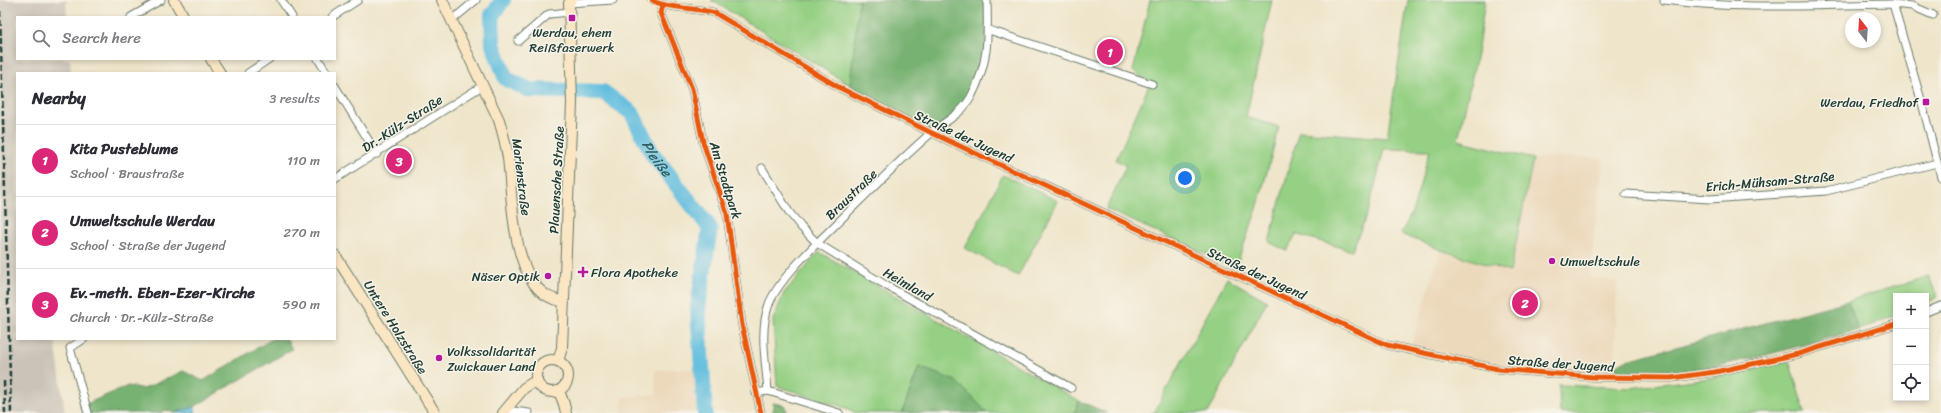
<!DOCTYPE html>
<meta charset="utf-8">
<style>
body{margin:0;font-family:Sriracha,sans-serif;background:#f7f7f7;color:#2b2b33}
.controls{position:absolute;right:12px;bottom:12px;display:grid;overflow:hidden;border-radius:0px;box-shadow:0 2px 6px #0003}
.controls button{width:36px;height:36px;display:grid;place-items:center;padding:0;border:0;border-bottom:1px solid #e1e1e2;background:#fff;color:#2b2b33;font:20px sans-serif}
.compass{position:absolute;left:1845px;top:12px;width:36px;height:36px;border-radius:50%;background:#fff;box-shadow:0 2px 6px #0003;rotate:343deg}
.you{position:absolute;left:1185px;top:178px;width:14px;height:14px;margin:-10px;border:3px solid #fff;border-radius:50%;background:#1a73e8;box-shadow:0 0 0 6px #1a73e833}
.badge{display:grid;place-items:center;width:26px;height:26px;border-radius:50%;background:#db2777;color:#fff;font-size:13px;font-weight:700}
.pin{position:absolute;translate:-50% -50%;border:2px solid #fff;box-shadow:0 1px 4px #0006}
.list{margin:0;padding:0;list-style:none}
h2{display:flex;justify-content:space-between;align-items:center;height:52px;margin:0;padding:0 16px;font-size:17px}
h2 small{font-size:13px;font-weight:400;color:#7c7c81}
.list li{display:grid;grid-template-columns:26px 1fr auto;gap:12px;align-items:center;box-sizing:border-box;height:72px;padding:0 16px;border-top:1px solid #e1e1e2}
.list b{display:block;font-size:15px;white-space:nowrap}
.list p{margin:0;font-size:13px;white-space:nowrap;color:#7c7c81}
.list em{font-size:13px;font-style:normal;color:#7c7c81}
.icon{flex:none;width:22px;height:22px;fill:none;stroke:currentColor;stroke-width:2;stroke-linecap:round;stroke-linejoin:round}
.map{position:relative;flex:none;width:1941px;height:413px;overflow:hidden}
.search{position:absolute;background:#fff;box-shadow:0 2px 6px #0003;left:16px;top:16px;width:320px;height:44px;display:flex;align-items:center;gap:10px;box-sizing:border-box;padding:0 14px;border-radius:0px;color:#7c7c81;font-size:15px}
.panel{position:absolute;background:#fff;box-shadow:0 2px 6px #0003;left:16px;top:72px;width:320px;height:268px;border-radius:0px}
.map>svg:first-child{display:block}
.built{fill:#ecd8ba}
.industrial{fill:#cbc3b8}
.green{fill:#96d084;stroke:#5a865c}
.forest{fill:#78b272;stroke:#4c7853}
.water{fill:#60bdde;stroke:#407d89}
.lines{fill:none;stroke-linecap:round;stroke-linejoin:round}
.river{stroke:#60bdde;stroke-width:16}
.street-casing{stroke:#687868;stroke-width:9}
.secondary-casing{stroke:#687868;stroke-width:12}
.street{stroke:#fff;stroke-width:7}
.secondary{stroke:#fbe6c4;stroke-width:10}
.rail{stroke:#1f3d34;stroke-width:2.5;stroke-dasharray:6 3;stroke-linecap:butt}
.cycleway-casing{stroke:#f7f3e8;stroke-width:8}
.cycleway{stroke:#e8590c;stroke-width:5}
.poi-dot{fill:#b5179e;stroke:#f7f3e8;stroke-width:1.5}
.labels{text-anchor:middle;stroke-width:3;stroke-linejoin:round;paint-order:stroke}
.poi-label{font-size:13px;fill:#1f3d34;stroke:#f7f3e8;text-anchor:start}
.street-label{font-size:13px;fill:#1f3d34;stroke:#f7f3e8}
.water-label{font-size:14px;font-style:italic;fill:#2f5d5e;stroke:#f7f3e8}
</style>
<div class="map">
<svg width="1941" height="413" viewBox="0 0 1941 413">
<rect width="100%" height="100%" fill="#f7f3e8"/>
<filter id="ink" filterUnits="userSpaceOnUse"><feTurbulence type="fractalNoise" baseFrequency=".025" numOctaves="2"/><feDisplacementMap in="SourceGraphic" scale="8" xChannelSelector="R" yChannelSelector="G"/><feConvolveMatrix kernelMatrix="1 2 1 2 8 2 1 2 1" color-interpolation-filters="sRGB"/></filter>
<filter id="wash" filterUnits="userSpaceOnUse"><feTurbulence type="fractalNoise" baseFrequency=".012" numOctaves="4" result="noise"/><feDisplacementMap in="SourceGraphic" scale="16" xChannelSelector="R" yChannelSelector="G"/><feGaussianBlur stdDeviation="0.9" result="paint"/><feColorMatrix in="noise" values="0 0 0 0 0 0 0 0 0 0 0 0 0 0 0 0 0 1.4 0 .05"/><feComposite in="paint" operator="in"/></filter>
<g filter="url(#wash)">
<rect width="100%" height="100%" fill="#efe5ca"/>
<g class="built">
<polygon points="1551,157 1603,158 1589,277 1617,282 1615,356 1584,375 1502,365 1411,346 1441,250 1510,272 1533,159"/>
<polygon points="699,368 699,413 622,413 623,397 656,394 655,370"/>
</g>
<polygon class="industrial" points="0,0 66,0 67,17 17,17 17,59 70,59 71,73 17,73 17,339 55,339 65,413 0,413"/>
<g class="green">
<polygon points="711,0 859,0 850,85"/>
<polygon points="1150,0 1272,0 1246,117 1279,127 1257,209 1235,269 1208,255 1106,209 1126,166 1116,160 1150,83 1133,71"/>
<polygon points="1408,0 1485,0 1477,54 1458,140 1533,159 1510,272 1441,250 1401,234 1413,210 1430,150 1384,149 1369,209 1352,251 1296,234 1287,251 1269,242 1299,131 1387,138"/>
<polygon points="1003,175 1058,201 1018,276 965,248"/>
<polygon points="819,252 1079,401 1074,413 988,413 956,381 919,367 902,413 855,413 849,409 777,386 773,320 784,293"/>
<polygon points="1929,276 1937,297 1926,303 1926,296 1896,296 1896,315 1858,330 1848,301"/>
<polygon points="1227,278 1267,301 1208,413 1150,413 1154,413"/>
<polygon points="1789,361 1805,413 1560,413 1559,385 1630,388 1710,378"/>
</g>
<g class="forest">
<polygon points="859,0 987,0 986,57 970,98 932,133 872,103 850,85"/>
<path d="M1848 301 1858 330C1784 349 1683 384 1606 372L1624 361Z"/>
<polygon points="272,339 286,339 292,349 194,407 175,413 166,410 160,413 88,413 86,404 128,386 144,389 183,371 203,381"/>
<polygon points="919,367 956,381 988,413 902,413"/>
<polygon points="1079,401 1107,413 1074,413"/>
<polygon points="773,403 784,405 788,413 773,413"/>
</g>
<polygon class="water" points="194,407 196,413 175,413"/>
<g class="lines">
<path class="river" id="s1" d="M503 0 492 15 493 44 506 79 530 90 603 92 632 113 652 153 710 228 698 308 705 413"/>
</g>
</g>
<g filter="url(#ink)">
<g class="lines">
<defs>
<g id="street">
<polyline points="281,0 292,17"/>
<path d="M652 0C661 8 701 8 715 13L840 88 932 133 1387 345 1498 369 1593 377 1671 378 1715 372 1798 354 1896 324"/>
<path d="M1664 0C1739 10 1817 5 1893 4L1912 6 1933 15"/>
<polyline points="569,3 613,0"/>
<polyline points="1893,4 1922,103 1941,177"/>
<polyline points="663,5 661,13 692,89 703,142 727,214 742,325 761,413"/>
<polyline points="131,17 161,0"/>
<polyline points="332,17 358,0"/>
<polyline points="451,21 476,0"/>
<polyline points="989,30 1152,84"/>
<polyline points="518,41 549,14 570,12"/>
<polyline points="318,59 327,73"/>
<polyline points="248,73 269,59"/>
<polyline points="335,86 377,154"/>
<polyline points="762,168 789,212 801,227 817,243 887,286 1071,388"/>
<polyline points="335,179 482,86"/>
<polyline points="1626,194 1710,199 1826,191 1937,163"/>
<polyline points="1926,312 1941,306"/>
<polyline points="84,339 70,348 88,413"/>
<path d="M768 391C766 363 759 331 769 304 777 283 806 254 822 238 858 203 893 166 931 133 945 121 962 114 971 97 989 63 988 37 987 0"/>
<polyline points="756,393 768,391 839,413"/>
<polyline points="505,410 529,413"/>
</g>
<g id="secondary">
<polyline points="174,0 184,17"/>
<path d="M442 0 499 120C503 133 506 145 508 158 513 197 510 296 563 301"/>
<polyline points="211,59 220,73"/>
<polyline points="335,255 435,413"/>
<circle cx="552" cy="376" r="16"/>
<polyline points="558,361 562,348 572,103 569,3 571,0"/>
<polyline points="559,391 564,404 566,413"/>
<polyline points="503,413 524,388 537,380"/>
</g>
</defs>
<use href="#street" class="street-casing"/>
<use href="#secondary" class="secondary-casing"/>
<use href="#street" class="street"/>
<use href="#secondary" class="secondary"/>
<g class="rail">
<polyline points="0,11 11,413"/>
<polyline points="4,381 5,413"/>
</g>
<defs>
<g id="cycleway">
<path d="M652 0C661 8 701 8 715 13L840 88 932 133 1387 345 1498 369 1593 377 1671 378 1715 372 1798 354 1896 324"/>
<polyline points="663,5 661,13 692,89 703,142 727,214 742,325 761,413"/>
</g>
</defs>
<use href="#cycleway" class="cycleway-casing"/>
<use href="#cycleway" class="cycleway"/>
</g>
</g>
<g class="poi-dot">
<rect x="568" y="14" width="8" height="8" rx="2"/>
<rect x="1922" y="98" width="8" height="8" rx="2"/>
<circle cx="1552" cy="261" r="4"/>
<path d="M581 266h4v4h4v4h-4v4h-4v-4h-4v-4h4z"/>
<circle cx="548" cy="276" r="4"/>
<circle cx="439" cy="358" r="4"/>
</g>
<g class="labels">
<g class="poi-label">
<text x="572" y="37" text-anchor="middle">Werdau, ehem<tspan x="572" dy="15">Reißfaserwerk</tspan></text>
<text x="1918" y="107" text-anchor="end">Werdau, Friedhof</text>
<text x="1560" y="266">Umweltschule</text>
<text x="591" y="277">Flora Apotheke</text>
<text x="540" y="281" text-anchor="end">Näser Optik</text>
<text x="447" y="356">Volkssolidarität<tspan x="447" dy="15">Zwickauer Land</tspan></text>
</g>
<g class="street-label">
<text transform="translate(402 123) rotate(-33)" y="5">Dr.-Külz-Straße</text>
<text transform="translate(964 136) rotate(25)" y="5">Straße der Jugend</text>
<text transform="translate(522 177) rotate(83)" y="5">Marienstraße</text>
<text transform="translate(556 180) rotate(-87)" y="5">Plauensche Straße</text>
<text transform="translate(726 180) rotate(73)" y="5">Am Stadtpark</text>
<text transform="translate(1770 181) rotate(-5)" y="5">Erich-Mühsam-Straße</text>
<text transform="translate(851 194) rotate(-44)" y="5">Braustraße</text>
<text transform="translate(1257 273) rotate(25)" y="5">Straße der Jugend</text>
<text transform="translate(908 284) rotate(30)" y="5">Heimland</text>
<text transform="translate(396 327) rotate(58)" y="5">Untere Holzstraße</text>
<text transform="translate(1561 363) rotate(4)" y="5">Straße der Jugend</text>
</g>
<g class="water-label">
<text dy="5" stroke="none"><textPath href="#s1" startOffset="272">Pleiße</textPath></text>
</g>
</g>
</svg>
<div class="controls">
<button>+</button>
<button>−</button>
<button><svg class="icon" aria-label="locate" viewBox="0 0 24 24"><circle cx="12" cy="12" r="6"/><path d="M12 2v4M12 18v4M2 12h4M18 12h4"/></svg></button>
</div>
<svg class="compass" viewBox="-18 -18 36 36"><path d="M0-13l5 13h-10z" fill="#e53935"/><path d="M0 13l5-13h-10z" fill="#7c7c81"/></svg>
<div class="you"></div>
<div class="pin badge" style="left:1110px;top:52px">1</div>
<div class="pin badge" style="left:1525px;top:303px">2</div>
<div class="pin badge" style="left:399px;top:161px">3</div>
<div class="search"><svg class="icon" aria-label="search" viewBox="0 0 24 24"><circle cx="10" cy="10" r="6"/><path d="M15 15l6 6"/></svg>Search here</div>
<section class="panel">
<h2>Nearby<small>3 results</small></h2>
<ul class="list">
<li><span class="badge">1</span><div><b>Kita Pusteblume</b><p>School · Braustraße</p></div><em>110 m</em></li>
<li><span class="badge">2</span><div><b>Umweltschule Werdau</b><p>School · Straße der Jugend</p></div><em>270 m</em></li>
<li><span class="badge">3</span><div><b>Ev.-meth. Eben-Ezer-Kirche</b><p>Church · Dr.-Külz-Straße</p></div><em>590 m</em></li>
</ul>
</section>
</div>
